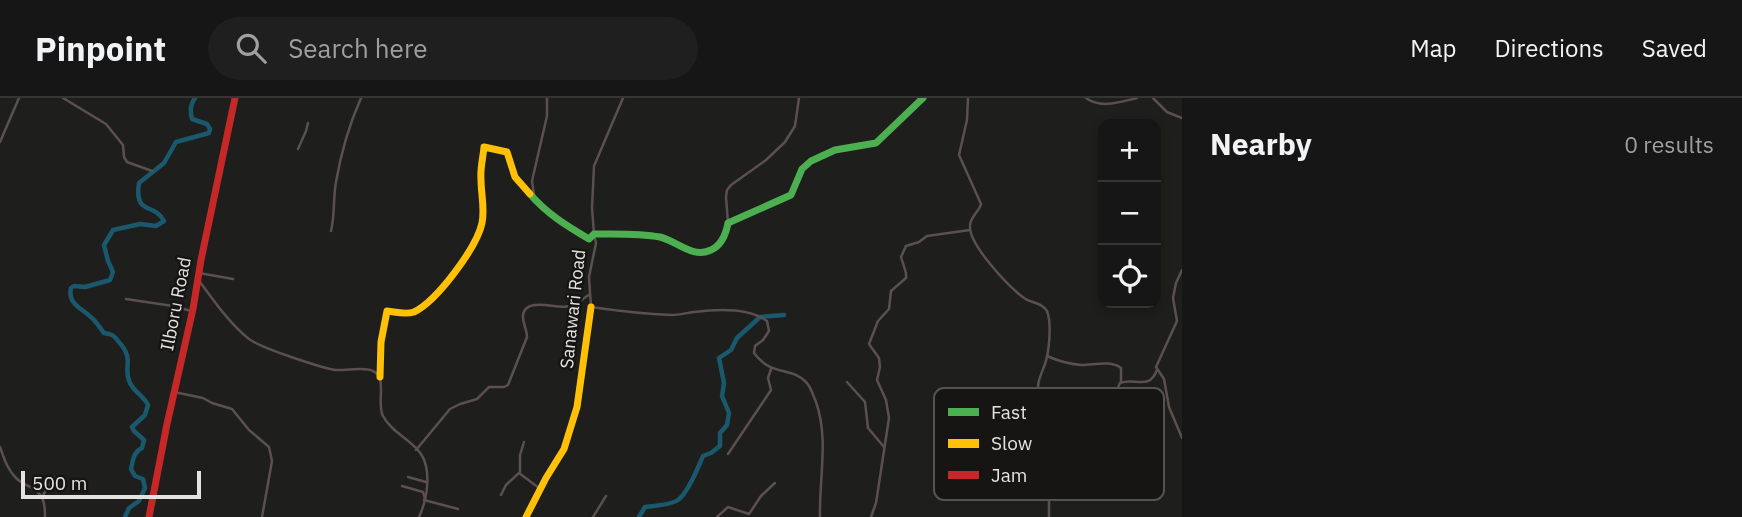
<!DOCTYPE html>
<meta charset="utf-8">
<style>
body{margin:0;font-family:"IBM Plex Sans",sans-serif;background:#1f1f1f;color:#f1f3f6}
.controls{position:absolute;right:21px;top:21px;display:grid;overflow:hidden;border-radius:14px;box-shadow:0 4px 10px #0003}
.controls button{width:63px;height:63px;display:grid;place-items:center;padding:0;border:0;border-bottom:2px solid #353535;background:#161616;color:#f1f3f6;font:35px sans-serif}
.scale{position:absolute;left:21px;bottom:18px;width:180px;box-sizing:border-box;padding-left:7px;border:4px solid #e4e3e1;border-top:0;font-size:19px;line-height:24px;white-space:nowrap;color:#e4e3e1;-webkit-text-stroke:5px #161513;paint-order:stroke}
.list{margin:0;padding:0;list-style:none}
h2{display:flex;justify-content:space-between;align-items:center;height:91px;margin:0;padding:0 28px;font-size:30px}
h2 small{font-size:23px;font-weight:400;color:#9e9fa1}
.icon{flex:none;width:38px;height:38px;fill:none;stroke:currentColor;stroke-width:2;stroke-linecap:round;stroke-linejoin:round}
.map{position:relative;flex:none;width:1182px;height:419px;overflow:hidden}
header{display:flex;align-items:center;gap:42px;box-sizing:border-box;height:98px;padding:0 35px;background:#161616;border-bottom:2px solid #353535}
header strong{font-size:33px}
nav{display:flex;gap:38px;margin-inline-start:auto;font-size:24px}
.search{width:490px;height:63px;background:#1f1f1f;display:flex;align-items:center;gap:18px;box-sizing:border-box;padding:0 24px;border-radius:38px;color:#9e9fa1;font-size:26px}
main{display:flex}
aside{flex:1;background:#161616}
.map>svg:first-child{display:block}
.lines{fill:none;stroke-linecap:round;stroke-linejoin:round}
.river{stroke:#1a596d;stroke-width:4.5}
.street{stroke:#5b504d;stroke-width:2.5}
.fast{stroke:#4caf50;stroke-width:7}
.slow{stroke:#ffc107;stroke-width:7}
.jam{stroke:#c62828;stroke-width:7}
.labels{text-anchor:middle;stroke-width:5;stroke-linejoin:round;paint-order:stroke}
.street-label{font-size:18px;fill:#e4e3e1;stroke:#161513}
.key{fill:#161513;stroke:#545351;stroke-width:2}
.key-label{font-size:19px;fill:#e4e3e1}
</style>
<header>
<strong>Pinpoint</strong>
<div class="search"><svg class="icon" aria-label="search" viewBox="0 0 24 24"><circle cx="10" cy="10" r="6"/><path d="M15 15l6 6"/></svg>Search here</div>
<nav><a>Map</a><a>Directions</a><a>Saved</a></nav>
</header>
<main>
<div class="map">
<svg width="1182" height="419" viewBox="0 0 1182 419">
<rect width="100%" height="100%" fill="#1e1e1d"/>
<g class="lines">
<g class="river">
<path d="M125 419 129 410 139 403 145 390 143 381 135 378 131 371C133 363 133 354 142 350L144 342 134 333 132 329 145 317 148 307C144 298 135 295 130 285 122 269 136 262 118 243 114 237 111 236 104 235 100 230 97 225 93 221 84 211 67 207 71 190L74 188 85 189 110 182 113 174 108 163 104 147 113 132 140 126 156 128 164 123C154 104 134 118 139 85L164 65 176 44 209 35 210 31 207 26 192 21C190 14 190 7 195 0"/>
<path d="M639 419 645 409C653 408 671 407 678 402 688 395 698 370 703 358L711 355 720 348V335L727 327 729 315 722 298 724 285 719 260 731 252 737 240 760 219 784 217"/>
</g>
<g class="street">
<polyline points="63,0 106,26 123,47 124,59 127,64 152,73"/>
<path d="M623 0 594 68 592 110 594 136 596 145 589 179 591 209C618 213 645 216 672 217 679 217 686 215 694 214 717 211 748 209 767 223L769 233 763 242 755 248 754 255C772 279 790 268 806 284 811 289 813 297 816 304 829 341 819 380 820 419"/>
<path d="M968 0 967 22 959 57 981 106C979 114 969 120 970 129 970 148 1009 189 1024 200 1031 205 1043 205 1047 213 1052 226 1049 254 1045 266 1041 277 1036 285 1039 297 1040 303 1052 326 1057 329 1068 335 1089 335 1099 327 1111 317 1114 298 1120 285 1135 279 1149 293 1157 272"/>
<path d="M1086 0C1101 11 1120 4 1137 0"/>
<polyline points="1153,0 1167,14 1182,20"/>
<polyline points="0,44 19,0"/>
<polyline points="298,51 306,33 308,25"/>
<polyline points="534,97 532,83 547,18 547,0"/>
<polyline points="728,125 726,99 727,92 731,87 766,62 785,44 795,28 799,0"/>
<path d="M331 133C335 117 333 100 336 84 341 55 349 27 361 0"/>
<polyline points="1182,172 1176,185 1173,200 1177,223 1156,269 1164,281 1169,309 1182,340"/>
<polyline points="199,175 233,181"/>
<path d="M200 184C215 204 229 225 249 241 261 250 319 269 335 272 346 273 364 268 373 273 388 280 376 305 383 318 391 334 412 342 421 356 432 373 427 402 419 419"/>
<polyline points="126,201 173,208 191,213"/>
<path d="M1047 258C1058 263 1069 266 1081 267 1095 267 1110 262 1121 270V284"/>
<polyline points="847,284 865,304 868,330 884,349"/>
<polyline points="174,294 203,300 212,305 232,311 249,332 269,349 272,363 262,419"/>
<path d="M0 349C4 360 7 371 16 380 24 388 39 390 43 402 45 407 45 414 45 419"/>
<path d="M416 352 450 311 460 306 477 301 489 289H504L508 287 527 239C527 231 522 224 523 217 526 198 557 212 570 208 577 206 584 200 590 196"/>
<polyline points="728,356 771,292 768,280 771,271"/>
<polyline points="519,375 539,390"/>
<polyline points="408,379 426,384"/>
<polyline points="402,388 423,394 425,401"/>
<polyline points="501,397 506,387 520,374 520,357 524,344"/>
<polyline points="42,399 54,379"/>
<polyline points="424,402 458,411"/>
<polyline points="593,419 606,398"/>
<polyline points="717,419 728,409 749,416 761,398 775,385"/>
<polyline points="871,419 876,405 889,320 886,302 877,282 880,269 879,260 869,246 878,223 889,211 891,193 906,180 906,175 901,159 906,148 919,144 927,138 970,132"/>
<polyline points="1049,419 1049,389 1059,356 1057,330"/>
</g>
<path class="fast" d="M530 96C547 116 567 128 589 141L594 136C615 136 639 135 660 139 677 143 693 161 711 152 722 147 726 136 728 125L791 97 802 71 811 63 835 52 876 45 923 0"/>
<g class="slow">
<path d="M380 279 381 244 387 213C396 214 405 217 414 214 437 203 477 149 482 125 485 111 481 96 481 81 480 71 483 60 484 49L507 54 515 79 530 96"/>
<polyline points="526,419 546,380 564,351 577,309 591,209"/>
</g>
<polyline class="jam" points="149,419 167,326 193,211 201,162 235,0"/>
</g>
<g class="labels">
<g class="street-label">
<text transform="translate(176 206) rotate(-79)" y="6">Ilboru Road</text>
<text transform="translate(573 211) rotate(-84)" y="6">Sanawari Road</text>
</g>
</g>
<rect x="934" y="290" width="230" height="112" rx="10" class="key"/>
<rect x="948" y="310" width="31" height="8" fill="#4caf50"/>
<rect x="948" y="341" width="31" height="9" fill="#ffc107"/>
<rect x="948" y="373" width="31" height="8" fill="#c62828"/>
<g class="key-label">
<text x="991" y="321">Fast</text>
<text x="991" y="352">Slow</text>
<text x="991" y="384">Jam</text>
</g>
</svg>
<div class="controls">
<button>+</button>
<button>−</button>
<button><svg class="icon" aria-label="locate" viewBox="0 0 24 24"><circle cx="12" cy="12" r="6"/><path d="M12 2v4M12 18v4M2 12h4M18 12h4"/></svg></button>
</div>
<div class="scale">500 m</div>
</div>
<aside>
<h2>Nearby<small>0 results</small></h2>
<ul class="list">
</ul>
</aside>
</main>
